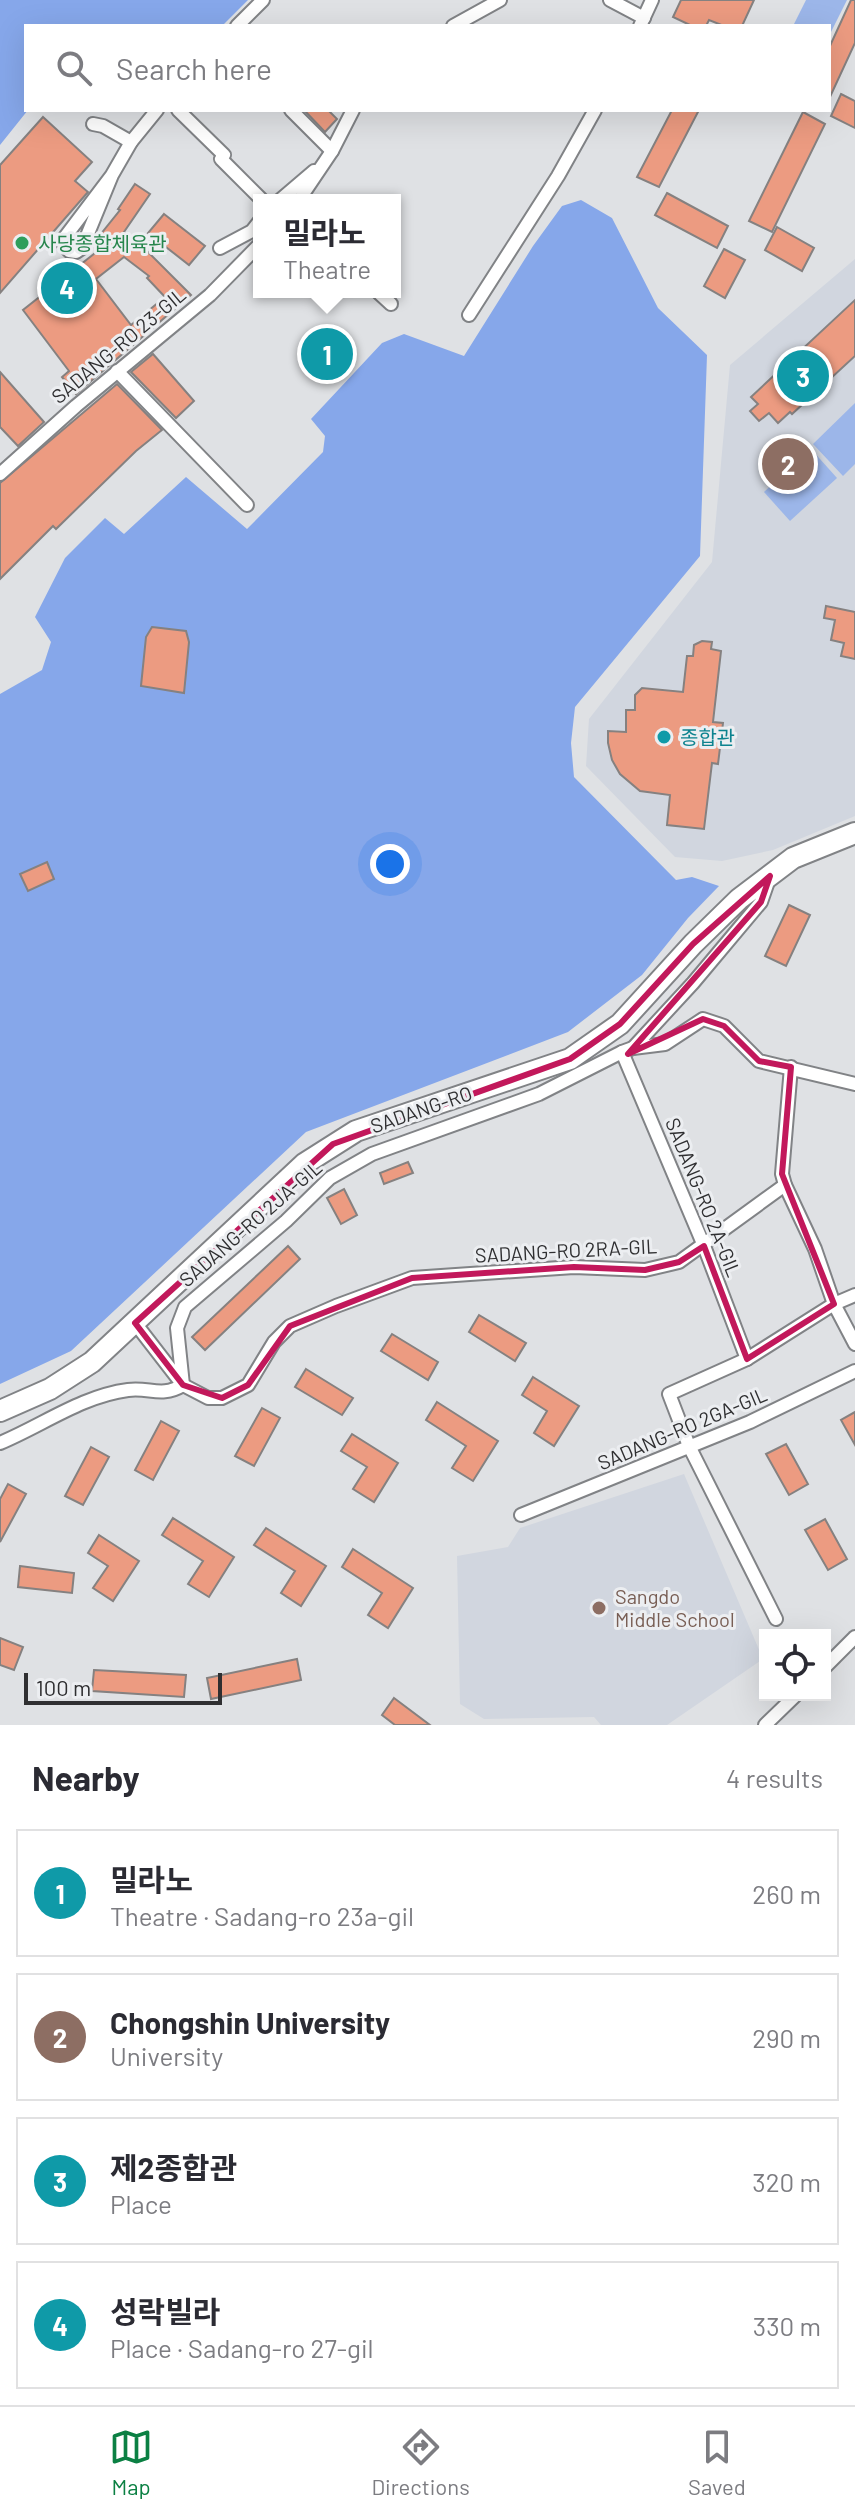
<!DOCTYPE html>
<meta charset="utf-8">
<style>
:root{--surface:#fff;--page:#f2f2f3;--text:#2b2b33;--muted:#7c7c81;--line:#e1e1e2;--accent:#0b8043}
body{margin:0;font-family:Barlow,"Noto Sans KR",sans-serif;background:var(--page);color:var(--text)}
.controls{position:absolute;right:24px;bottom:24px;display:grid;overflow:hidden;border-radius:0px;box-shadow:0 8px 32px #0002}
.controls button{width:72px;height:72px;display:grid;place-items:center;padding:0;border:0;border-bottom:2px solid var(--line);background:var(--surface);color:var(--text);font:40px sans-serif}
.scale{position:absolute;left:24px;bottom:20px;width:198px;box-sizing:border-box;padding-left:8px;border:4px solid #2f2f31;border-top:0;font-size:22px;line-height:28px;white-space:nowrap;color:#2f2f31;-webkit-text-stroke:6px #eceef1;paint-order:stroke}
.you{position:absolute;left:390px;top:864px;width:28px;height:28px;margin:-20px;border:6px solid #fff;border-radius:50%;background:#1a73e8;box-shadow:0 0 0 12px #1a73e833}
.badge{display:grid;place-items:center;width:52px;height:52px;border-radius:50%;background:var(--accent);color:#fff;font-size:26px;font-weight:700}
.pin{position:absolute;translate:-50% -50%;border:4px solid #fff;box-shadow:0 2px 8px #0006}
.popup{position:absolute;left:253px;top:194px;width:148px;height:104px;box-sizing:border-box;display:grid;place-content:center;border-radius:0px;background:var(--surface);filter:drop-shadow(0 2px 6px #0005);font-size:26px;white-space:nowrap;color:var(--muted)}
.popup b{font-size:30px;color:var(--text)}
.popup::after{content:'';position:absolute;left:50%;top:100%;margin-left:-16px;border:16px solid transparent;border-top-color:var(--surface)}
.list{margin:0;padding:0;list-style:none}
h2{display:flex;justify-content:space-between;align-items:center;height:104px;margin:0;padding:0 32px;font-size:34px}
h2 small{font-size:26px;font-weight:400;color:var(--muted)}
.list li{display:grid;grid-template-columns:52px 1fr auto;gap:24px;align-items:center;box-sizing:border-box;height:128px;margin:0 16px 16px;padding:0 16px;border:2px solid var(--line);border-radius:0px}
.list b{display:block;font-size:30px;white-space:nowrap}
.list p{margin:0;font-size:26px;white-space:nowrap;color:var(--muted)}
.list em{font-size:26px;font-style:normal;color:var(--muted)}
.icon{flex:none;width:44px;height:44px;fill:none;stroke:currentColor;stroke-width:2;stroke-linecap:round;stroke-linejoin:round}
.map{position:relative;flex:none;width:855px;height:1725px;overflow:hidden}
.search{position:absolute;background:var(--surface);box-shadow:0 8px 32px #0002;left:24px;right:24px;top:24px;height:88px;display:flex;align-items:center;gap:20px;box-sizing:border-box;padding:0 28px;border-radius:0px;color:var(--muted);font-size:30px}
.sheet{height:680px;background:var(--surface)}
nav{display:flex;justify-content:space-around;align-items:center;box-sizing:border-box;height:112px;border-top:2px solid var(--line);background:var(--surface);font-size:22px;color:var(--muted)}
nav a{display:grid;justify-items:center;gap:4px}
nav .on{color:var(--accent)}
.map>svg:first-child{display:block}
</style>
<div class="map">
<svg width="855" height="1725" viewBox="0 0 855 1725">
<rect width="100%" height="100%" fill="#dfe1e4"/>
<g fill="#d1d6df">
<polygon points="855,259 855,816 773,850 722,861 675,857 586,766 589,719 712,562 730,365"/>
<polygon points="684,1474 763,1659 667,1725 601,1725 594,1717 484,1719 460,1704 457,1556 508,1547 520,1528"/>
</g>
<g fill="#9cb6e9">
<polygon points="806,0 847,0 829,36 829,26 793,26"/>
<polygon points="855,403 855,464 843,476 813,444"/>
<polygon points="811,449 837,478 790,521 764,492"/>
</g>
<g fill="#86a7ea">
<polygon points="0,0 248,0 222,26 26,26 28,110 0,145"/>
<polygon points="581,200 612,218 658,308 707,355 700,556 575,707 571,743 574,777 676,880 692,877 719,886 688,918 642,975 568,1032 306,1132 71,1351 0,1384 0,694 42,670 51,642 35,617 65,558 105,518 124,534 186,477 247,529 323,452 325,436 311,419 382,343 404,334 464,356 533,246 562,206"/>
</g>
<g fill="#ec9b81" stroke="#858180" stroke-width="2" fill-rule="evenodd">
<polygon points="681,0 754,0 742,26 724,26 709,20 706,26 692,26 673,17"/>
<polygon points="851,0 855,0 855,43 829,99 829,48"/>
<polygon points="841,94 855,101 855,128 831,116"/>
<polygon points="304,110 328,110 337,119 325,132"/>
<polygon points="672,110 699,110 659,187 637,177"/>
<polygon points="803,112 825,124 772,232 749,221"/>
<polygon points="43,117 92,162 75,181 88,192 0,293 0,165"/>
<path d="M135,184l15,10 -26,38 16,12 51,51 -115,99 -14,-17 7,-6 -46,-61 86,-68 -9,-7 20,-25 -2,-1zM124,257l25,19 -2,2 18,19 -34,28 -35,-46z"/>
<polygon points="667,193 728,226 717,248 655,215"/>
<polygon points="164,214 205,246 189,265 148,233"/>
<polygon points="777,227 814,248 802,271 765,250"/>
<polygon points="724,249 745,260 725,298 704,286"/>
<polygon points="855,300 855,356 792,414 790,412 778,423 769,413 759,421 750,411 758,404 751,397"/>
<polygon points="153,354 194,401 176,418 131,372"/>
<polygon points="0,372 44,422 18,446 0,427"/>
<polygon points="117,384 162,430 136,451 56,529 53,526 0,579 0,483"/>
<polygon points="826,606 855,612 855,659 841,656 844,643 831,640 835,620 824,618"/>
<polygon points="152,627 186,631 189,642 184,693 141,686 146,637"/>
<polygon points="702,641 712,642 711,649 721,651 713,722 723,723 718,764 712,763 704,829 667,825 670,795 640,791 620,774 612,760 608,743 608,731 626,732 626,710 635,710 635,695 642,688 683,692 687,656 693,656 694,645"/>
<polygon points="47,862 54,879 28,891 20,874"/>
<polygon points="789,905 810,915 786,966 765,956"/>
<polygon points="408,1162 413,1173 384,1184 380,1173"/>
<polygon points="344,1189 357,1215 341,1224 327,1198"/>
<polygon points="288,1246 300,1259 205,1350 192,1337"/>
<polygon points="479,1315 526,1343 515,1361 469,1332"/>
<polygon points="392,1334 438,1362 428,1380 381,1351"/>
<polygon points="306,1369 353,1398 342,1415 295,1387"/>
<polygon points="533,1377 579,1406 554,1446 534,1433 547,1411 522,1395"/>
<polygon points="437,1402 498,1441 473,1481 452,1468 466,1446 426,1420"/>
<polygon points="262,1408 280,1418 254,1466 235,1456"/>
<polygon points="855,1412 855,1445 841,1420"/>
<polygon points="161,1421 179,1431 153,1480 135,1470"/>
<polygon points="352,1434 398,1463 374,1502 353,1489 367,1467 341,1451"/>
<polygon points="786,1444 808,1484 789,1495 766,1454"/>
<polygon points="91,1447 109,1457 83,1505 65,1496"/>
<polygon points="8,1484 26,1494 0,1542 0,1499"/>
<polygon points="173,1518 234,1557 209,1597 188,1584 203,1561 162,1535"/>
<polygon points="825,1519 847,1559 828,1570 805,1530"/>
<polygon points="266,1528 326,1566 301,1606 281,1593 295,1571 254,1545"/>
<polygon points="99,1535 139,1561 113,1601 93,1588 108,1566 88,1553"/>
<polygon points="353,1549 413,1588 388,1628 368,1615 382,1593 342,1567"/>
<polygon points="20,1566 74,1573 72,1593 18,1587"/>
<polygon points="0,1638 23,1647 14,1670 0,1665"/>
<polygon points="297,1659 301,1680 211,1699 207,1678"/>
<polygon points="94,1670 186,1675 184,1697 92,1691"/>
<polygon points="394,1698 430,1725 395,1725 382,1715"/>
</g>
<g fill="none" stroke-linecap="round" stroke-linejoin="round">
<defs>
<g id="minor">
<polyline points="610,0 644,18"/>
<polyline points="237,26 263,0"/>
<polyline points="453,26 500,0"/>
<polyline points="640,26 652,0"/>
<polyline points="178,110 224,155 221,159 262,200"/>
<polyline points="291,110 332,151"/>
<polyline points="93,124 103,126 131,142"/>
<polyline points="112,175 65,237 64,245 69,251 76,252 82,248 112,175 131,142 157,110"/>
<polyline points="280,200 314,171"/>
<polyline points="299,200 332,151 353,110"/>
<polyline points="220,248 252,231 259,222"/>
<polyline points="378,292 391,304"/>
<polyline points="469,315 558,176 595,110"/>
<polyline points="117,371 247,505"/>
<polyline points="0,474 76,406 210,295 259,245"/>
<polyline points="633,1048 693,983 761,902 770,876"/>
<polyline points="622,1052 704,1246 747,1359"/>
<polyline points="791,1067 782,1174 785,1185 815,1249 834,1304 855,1344"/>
<polyline points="135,1323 183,1385 208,1398 222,1398 248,1385 274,1342 290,1326 336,1306 412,1278 574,1267 645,1270 679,1262 785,1185"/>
<path d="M0,1443c43,-18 82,-47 128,-53 22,-3 33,8 55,-5l-6,-57 8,-21 101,-86 44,-43 42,-24 167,-60 83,-42 11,-4 32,-4 38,-25 21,7 35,35 96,23"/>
<polyline points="521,1515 750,1422 855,1371"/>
<polyline points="776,1619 689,1446 669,1394 747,1359 834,1304 855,1295"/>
<polyline points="825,1667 855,1637"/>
<polyline points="765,1725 796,1695"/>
</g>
<polyline id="primary" points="0,1411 50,1389 92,1362 304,1164 356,1131 570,1059 620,1024 693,944 739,899 793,858 855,833"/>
</defs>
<use href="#minor" stroke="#818386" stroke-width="16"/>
<use href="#primary" stroke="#818386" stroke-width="24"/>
<use href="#minor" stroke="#fff" stroke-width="12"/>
<use href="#primary" stroke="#fff" stroke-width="20"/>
</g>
<path fill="none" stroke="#c2185b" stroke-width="6" stroke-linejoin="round" d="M770,876l-9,26 -133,152 75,-35 21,7 35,35 32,6 -9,107 52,130 -87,55 -43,-113 -25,16 -34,8 -71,-3 -162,11 -122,48 -42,59 -26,13 -39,-13 -48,-62 198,-179 237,-85 50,-35 73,-80z"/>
<circle fill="#2e9e5b" stroke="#eceef1" stroke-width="3" cx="22" cy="243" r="8"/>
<circle fill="#0f9aa8" stroke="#eceef1" stroke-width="3" cx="664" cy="737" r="8"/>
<circle fill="#8d6e63" stroke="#eceef1" stroke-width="3" cx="599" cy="1608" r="8"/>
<g text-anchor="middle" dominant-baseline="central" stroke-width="6" stroke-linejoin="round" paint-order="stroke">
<g font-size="20" fill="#27864d" stroke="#eceef1" text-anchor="start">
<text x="38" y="243">사당종합체육관</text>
</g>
<g font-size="20" fill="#2f2f31" stroke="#eceef1">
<text transform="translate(118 345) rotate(-40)">SADANG-RO 23-GIL</text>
<text transform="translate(421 1109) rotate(-19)">SADANG-RO</text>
<text transform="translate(704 1197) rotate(68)">SADANG-RO 2A-GIL</text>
<text transform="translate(250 1223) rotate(-41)">SADANG-RO 2JA-GIL</text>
<text transform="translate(566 1250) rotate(-3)">SADANG-RO 2RA-GIL</text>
<text transform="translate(682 1428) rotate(-23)">SADANG-RO 2GA-GIL</text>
</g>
<g font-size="20" fill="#0d838f" stroke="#eceef1" text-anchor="start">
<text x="680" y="737">종합관</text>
</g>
<g font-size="20" fill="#785e54" stroke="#eceef1" text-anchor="start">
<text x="615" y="1596">Sangdo<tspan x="615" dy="23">Middle School</tspan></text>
</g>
</g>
</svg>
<div class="controls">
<button><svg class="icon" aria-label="locate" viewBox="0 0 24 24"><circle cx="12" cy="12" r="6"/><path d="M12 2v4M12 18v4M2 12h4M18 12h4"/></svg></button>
</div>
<div class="scale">100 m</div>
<div class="you"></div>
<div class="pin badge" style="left:327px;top:354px;background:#0f9aa8">1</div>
<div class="popup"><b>밀라노</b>Theatre</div>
<div class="pin badge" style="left:788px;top:464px;background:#8d6e63">2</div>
<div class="pin badge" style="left:803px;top:376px;background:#0f9aa8">3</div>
<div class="pin badge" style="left:67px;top:288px;background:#0f9aa8">4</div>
<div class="search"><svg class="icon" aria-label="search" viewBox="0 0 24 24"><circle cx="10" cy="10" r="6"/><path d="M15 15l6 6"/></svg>Search here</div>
</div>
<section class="sheet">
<h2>Nearby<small>4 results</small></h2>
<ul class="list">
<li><span class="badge" style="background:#0f9aa8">1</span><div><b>밀라노</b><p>Theatre · Sadang-ro 23a-gil</p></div><em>260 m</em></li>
<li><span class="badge" style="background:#8d6e63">2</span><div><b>Chongshin University</b><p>University</p></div><em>290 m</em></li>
<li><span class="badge" style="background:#0f9aa8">3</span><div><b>제2종합관</b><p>Place</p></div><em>320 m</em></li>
<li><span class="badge" style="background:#0f9aa8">4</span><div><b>성락빌라</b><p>Place · Sadang-ro 27-gil</p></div><em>330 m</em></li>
</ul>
</section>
<nav>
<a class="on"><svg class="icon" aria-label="map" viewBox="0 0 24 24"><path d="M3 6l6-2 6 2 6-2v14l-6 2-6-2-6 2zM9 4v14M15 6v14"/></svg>Map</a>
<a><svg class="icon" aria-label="directions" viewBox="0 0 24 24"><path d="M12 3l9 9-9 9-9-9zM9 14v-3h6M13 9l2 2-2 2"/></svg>Directions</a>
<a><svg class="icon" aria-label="saved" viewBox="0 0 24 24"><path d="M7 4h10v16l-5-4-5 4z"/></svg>Saved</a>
</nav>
